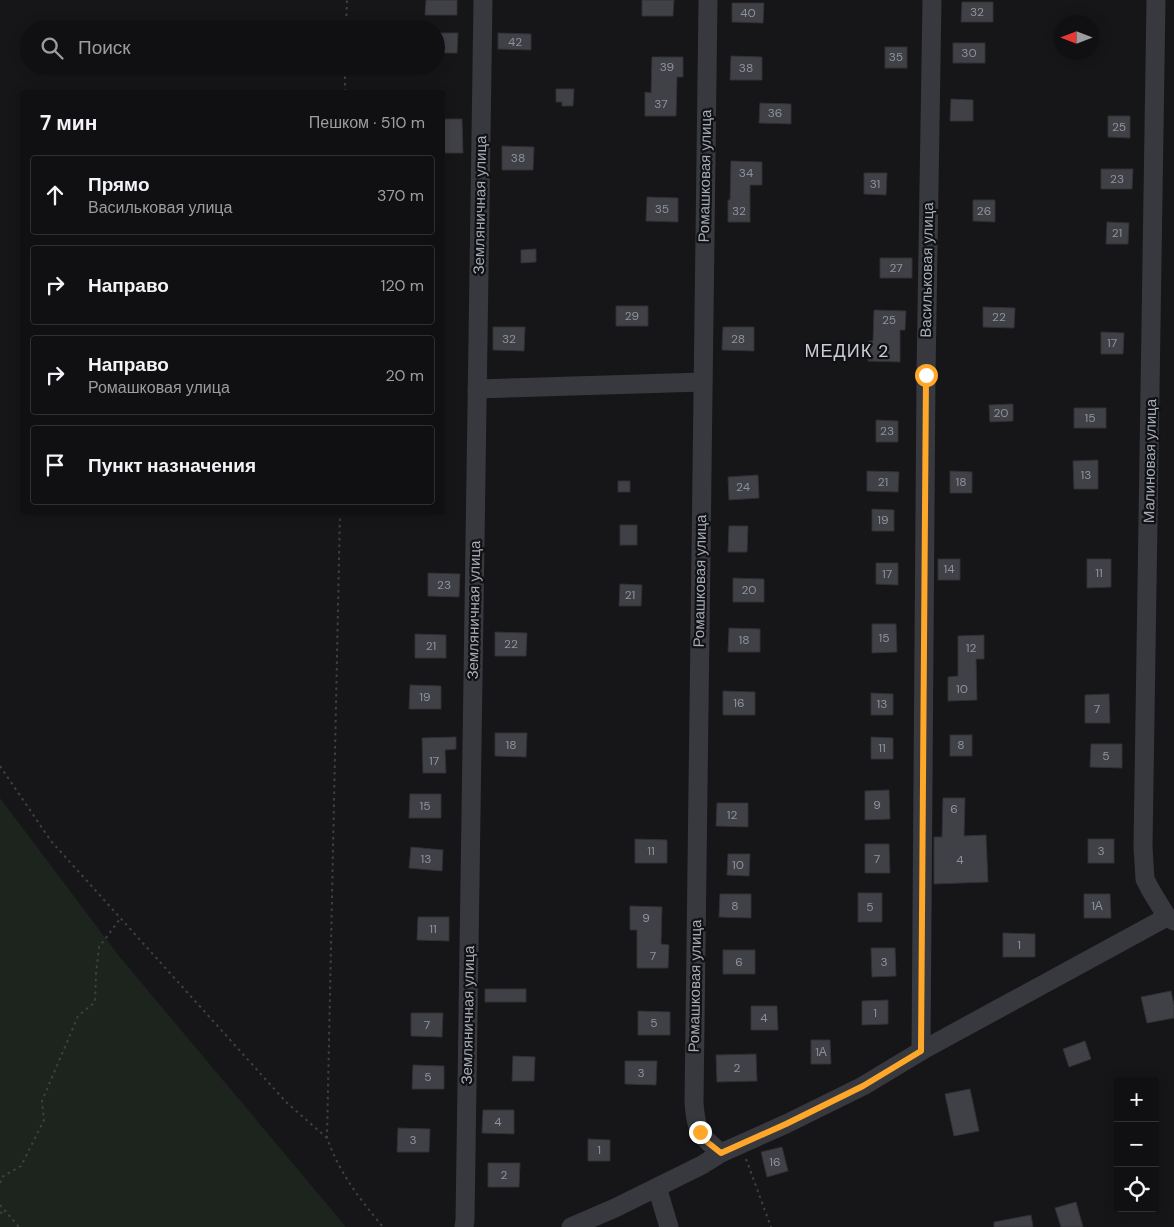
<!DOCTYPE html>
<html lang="ru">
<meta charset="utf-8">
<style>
:root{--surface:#101013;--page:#19191c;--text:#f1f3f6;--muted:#9c9da0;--line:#303033}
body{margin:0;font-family:"DM Sans",sans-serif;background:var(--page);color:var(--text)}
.controls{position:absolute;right:15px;bottom:15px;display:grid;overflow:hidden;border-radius:5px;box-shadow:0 2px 12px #0003}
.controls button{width:45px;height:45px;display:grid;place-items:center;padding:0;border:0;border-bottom:1px solid var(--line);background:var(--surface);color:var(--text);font:25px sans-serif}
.compass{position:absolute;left:1054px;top:15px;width:45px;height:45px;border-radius:50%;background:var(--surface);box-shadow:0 2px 12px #0003;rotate:270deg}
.stop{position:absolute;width:15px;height:15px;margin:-11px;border:4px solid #fea729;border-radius:50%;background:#fff}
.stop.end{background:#fea729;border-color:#fff;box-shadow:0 1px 5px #0008}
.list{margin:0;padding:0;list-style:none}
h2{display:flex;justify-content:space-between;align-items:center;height:65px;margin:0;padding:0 20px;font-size:21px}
h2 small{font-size:16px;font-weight:400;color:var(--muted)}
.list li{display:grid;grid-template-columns:32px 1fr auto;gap:15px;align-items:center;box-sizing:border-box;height:80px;margin:0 10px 10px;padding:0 10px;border:1px solid var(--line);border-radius:5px}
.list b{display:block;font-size:19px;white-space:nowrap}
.list p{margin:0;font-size:16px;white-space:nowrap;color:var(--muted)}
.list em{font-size:16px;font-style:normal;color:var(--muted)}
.icon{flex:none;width:28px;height:28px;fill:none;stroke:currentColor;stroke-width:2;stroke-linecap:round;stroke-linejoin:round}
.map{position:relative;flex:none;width:1174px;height:1227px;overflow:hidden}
.search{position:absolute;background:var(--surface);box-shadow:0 2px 12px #0003;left:20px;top:20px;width:425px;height:55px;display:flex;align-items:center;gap:12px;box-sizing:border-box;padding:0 18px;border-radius:28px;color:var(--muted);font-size:19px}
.panel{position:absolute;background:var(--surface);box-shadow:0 2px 12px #0003;left:20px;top:90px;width:425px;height:425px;border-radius:5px}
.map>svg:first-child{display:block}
</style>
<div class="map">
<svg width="1174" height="1227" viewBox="0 0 1174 1227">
<rect width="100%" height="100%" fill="#161619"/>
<polygon fill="#1c241d" points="0,798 119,956 346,1227 0,1227"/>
<g fill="#404146" stroke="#303035">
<polygon points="426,0 457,0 457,15 425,15"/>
<polygon points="642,0 674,0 673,16 642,16"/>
<polygon points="962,2 993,2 993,22 961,22"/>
<polygon points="732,3 764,3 763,23 732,22"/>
<polygon points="436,33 458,33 457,53 436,53"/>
<polygon points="498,33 531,34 531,50 498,49"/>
<rect x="953" y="43" width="32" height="20"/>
<rect x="885" y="47" width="22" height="21"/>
<polygon points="731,56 762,57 762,80 730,80"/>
<polygon points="652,57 683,57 683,77 677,77 676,116 645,116 645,92 651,93"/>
<polygon points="556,89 574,89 573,106 562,106 562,102 556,102"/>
<polygon points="951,99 973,100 973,121 950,121"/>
<polygon points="760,103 791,104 791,124 759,123"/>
<polygon points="1108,116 1130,116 1130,138 1108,137"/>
<polygon points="442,119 462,119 463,153 442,153"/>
<polygon points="502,146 534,147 533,170 502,170"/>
<polygon points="731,161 762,162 762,185 750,185 750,222 728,222 728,200 730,200"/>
<polygon points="1101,169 1133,169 1132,189 1101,189"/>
<polygon points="864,173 887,173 886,195 864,194"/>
<polygon points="647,197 678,198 678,222 646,221"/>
<polygon points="973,200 995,200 995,222 973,221"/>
<polygon points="1107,222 1129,223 1128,244 1106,244"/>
<polygon points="536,249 536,262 521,263 521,250"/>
<rect x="880" y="258" width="32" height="20"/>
<rect x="616" y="306" width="32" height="20"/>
<polygon points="983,307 1015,308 1014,328 983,327"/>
<polygon points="874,310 906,311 905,330 900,330 900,362 868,361 869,341 873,341"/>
<polygon points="493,327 525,327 524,351 493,350"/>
<polygon points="723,327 754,327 754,351 722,350"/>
<polygon points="1101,332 1124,333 1123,354 1101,354"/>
<polygon points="1013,404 1013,421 990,422 989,405"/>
<rect x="1074" y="408" width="32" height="20"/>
<polygon points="876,420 898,421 898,442 876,442"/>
<polygon points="1098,460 1098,489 1074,489 1073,461"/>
<polygon points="867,471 899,472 898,492 867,491"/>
<polygon points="950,471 972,472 972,493 950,493"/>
<polygon points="758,475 759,498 729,500 728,477"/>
<rect x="618" y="481" width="12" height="11"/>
<polygon points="872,509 894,510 894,531 872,531"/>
<rect x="620" y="525" width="17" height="20"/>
<polygon points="729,526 748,526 747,552 728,552"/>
<rect x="938" y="559" width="22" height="21"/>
<polygon points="1087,559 1111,559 1111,587 1087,588"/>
<polygon points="876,563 898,563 898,585 876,584"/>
<polygon points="428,573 460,574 459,597 428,596"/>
<polygon points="733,578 764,579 764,602 733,602"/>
<polygon points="620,584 642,585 641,606 619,606"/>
<polygon points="872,624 896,624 897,652 872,653"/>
<polygon points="729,628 760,629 760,652 728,652"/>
<polygon points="495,632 527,633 526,656 495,656"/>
<polygon points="415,634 446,635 446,658 415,658"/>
<polygon points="984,635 984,659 976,659 977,700 948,701 948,677 958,676 958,636"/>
<polygon points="410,685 441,686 441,709 409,709"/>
<polygon points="723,691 755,692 755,715 723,715"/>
<polygon points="871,693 893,694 893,715 871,715"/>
<polygon points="1109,694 1110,723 1085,723 1085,695"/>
<polygon points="495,733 527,733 526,757 495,756"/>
<rect x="950" y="735" width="22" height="21"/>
<polygon points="456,737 456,749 445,750 446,773 423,773 422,738"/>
<polygon points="871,737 893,738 893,759 871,759"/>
<polygon points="1091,744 1122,744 1122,768 1090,767"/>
<polygon points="889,790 890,819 865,820 865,791"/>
<polygon points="410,794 441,794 441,818 409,818"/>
<polygon points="943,798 965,798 964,836 986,835 988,882 934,884 934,837 942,837"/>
<polygon points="717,803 748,803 748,827 716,826"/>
<polygon points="635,839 667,840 667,863 635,863"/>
<rect x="1088" y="839" width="26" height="24"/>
<polygon points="865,844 889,844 890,873 865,873"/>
<polygon points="411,847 443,850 442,871 409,868"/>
<polygon points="728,854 750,854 749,876 727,875"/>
<rect x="858" y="893" width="24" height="29"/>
<polygon points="720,894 751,894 751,918 719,917"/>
<polygon points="1084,894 1110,894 1111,918 1084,918"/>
<polygon points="630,906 662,907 661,944 669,945 668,968 637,968 637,930 630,930"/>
<polygon points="418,917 449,917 449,941 417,940"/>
<polygon points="1003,933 1035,934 1035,957 1003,957"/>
<polygon points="871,948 895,948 896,976 872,977"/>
<rect x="723" y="950" width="32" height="24"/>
<rect x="485" y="989" width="41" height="13"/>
<polygon points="1171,991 1174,1005 1174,1018 1147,1023 1141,997"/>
<polygon points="888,1000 888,1024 862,1025 862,1001"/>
<polygon points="751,1006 777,1006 778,1030 751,1030"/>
<polygon points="638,1011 670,1012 670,1035 638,1035"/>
<polygon points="411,1013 443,1013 442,1037 411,1036"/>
<polygon points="811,1040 830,1040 831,1064 811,1064"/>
<polygon points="1085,1041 1091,1059 1069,1067 1063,1049"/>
<polygon points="756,1054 757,1081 717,1082 716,1055"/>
<polygon points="513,1056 535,1057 534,1081 512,1081"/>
<polygon points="625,1061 657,1061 656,1085 625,1084"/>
<polygon points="413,1065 444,1066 444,1089 412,1089"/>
<polygon points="970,1089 979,1131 954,1136 945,1094"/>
<polygon points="483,1110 514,1110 514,1134 482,1133"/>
<polygon points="398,1128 430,1129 429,1152 397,1152"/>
<polygon points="588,1139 610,1140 610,1161 588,1161"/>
<polygon points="782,1147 788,1171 767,1177 761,1152"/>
<polygon points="488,1163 520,1163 519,1187 488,1187"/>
<polygon points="1076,1202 1083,1227 1061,1227 1055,1208"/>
<polygon points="1031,1215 1033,1227 994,1227 994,1222"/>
</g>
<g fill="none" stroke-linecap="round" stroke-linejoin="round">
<g stroke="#3d4045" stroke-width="2" stroke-dasharray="2.5 4" stroke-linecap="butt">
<polyline points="346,29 347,0"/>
<polyline points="345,92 345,66"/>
<path d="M340,512l-13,626c13,36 32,60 56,89"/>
<polyline points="0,766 51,841 286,1102 327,1138"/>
<polyline points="746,1159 771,1227"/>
<polyline points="0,1183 2,1177 21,1166 44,1120 42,1101 78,1016 95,1002 96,974 99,947 120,919"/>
<polyline points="0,1205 19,1227"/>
<polyline points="0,1213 6,1211"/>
</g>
<g stroke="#37393e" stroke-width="19">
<path d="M708,0l-14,1103c2,28 5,32 27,50"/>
<polyline points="1156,0 1143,847 1145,879 1150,889 1167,917"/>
<polyline points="477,389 703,382"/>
<polyline points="921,1051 926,375 932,0"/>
<polyline points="657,1187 669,1227"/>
<polyline points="464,1227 465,1220 483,0"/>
<polyline points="571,1227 615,1208 702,1165 721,1153 786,1124 863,1086 921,1051 1167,917 1174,921"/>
</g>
</g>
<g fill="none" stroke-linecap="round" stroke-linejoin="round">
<polyline stroke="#fea729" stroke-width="6" points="700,1132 706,1141 721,1153 786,1124 863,1086 921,1051 926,375"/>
</g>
<g text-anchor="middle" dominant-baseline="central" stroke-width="4.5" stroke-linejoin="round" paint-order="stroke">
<g font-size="12" fill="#8d939c">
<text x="977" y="12">32</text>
<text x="748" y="13">40</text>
<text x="515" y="42">42</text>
<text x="969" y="53">30</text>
<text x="896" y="57">35</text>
<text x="667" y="67">39</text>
<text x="746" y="68">38</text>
<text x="661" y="104">37</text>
<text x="775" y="113">36</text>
<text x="1119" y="127">25</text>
<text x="518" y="158">38</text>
<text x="746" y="173">34</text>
<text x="1117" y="179">23</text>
<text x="875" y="184">31</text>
<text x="662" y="209">35</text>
<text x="739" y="211">32</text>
<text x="984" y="211">26</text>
<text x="1117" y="233">21</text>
<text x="896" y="268">27</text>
<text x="632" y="316">29</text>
<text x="999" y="317">22</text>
<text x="889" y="320">25</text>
<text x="509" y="339">32</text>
<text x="738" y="339">28</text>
<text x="1112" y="343">17</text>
<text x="1001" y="413">20</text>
<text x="1090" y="418">15</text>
<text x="887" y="431">23</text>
<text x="1086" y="475">13</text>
<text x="883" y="482">21</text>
<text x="961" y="482">18</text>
<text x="743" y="487">24</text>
<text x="883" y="520">19</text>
<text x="949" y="569">14</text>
<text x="1099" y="573">11</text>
<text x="887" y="574">17</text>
<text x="444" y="585">23</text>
<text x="749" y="590">20</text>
<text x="630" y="595">21</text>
<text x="884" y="638">15</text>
<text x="744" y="640">18</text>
<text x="511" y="644">22</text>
<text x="431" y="646">21</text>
<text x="971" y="648">12</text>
<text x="962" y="689">10</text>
<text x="425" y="697">19</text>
<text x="739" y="703">16</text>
<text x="882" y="704">13</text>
<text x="1097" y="709">7</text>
<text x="511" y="745">18</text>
<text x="961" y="745">8</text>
<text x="882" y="748">11</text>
<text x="1106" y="756">5</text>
<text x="434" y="761">17</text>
<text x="877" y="805">9</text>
<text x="425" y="806">15</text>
<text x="954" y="809">6</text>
<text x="732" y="815">12</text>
<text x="651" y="851">11</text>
<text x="1101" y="851">3</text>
<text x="426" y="859">13</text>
<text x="877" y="859">7</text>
<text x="960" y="860">4</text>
<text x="738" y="865">10</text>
<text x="735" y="906">8</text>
<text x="1097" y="906">1А</text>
<text x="870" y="907">5</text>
<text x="646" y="918">9</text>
<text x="433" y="929">11</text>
<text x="1019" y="945">1</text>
<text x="653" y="956">7</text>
<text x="739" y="962">6</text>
<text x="884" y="962">3</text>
<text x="875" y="1013">1</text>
<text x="764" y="1018">4</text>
<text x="654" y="1023">5</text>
<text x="427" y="1025">7</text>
<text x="821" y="1052">1А</text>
<text x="737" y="1068">2</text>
<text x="641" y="1073">3</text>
<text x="428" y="1077">5</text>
<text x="498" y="1122">4</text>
<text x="413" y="1140">3</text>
<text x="599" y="1150">1</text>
<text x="775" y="1162">16</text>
<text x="504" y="1175">2</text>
</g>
<g font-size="15" fill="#a7aeb9" stroke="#111114">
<text transform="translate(705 176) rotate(-89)">Ромашковая улица</text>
<text transform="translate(480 205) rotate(-89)">Земляничная улица</text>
<text transform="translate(927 270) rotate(-89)">Васильковая улица</text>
<text transform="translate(1150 461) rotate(-89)">Малиновая улица</text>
<text transform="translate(700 581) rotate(-89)">Ромашковая улица</text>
<text transform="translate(474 610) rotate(-89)">Земляничная улица</text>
<text transform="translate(695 986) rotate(-89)">Ромашковая улица</text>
<text transform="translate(468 1015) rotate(-89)">Земляничная улица</text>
</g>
<g font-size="18" letter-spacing="1" fill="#c9cdd5" stroke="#111114">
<text x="847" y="351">МЕДИК 2</text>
</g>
</g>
</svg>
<div class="controls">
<button>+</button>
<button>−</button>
<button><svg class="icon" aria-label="locate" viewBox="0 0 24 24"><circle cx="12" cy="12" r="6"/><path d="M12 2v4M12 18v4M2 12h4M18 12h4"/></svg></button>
</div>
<svg class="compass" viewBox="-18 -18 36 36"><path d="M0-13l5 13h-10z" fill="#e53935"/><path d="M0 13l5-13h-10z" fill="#9c9da0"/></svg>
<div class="stop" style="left:926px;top:375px"></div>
<div class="stop end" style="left:700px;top:1132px"></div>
<div class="search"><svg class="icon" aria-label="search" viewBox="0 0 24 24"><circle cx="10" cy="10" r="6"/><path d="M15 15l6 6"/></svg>Поиск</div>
<section class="panel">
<h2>7 мин<small>Пешком · 510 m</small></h2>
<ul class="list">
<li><svg class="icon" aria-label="ahead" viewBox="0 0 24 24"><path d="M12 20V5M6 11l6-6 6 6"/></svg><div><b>Прямо</b><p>Васильковая улица</p></div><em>370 m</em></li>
<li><svg class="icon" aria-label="right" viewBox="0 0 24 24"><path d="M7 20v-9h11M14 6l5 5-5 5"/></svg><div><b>Направо</b></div><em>120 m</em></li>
<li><svg class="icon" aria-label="right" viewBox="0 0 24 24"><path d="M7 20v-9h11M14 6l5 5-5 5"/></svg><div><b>Направо</b><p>Ромашковая улица</p></div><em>20 m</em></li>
<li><svg class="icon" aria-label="arrive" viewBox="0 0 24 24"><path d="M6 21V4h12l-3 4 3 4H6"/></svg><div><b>Пункт назначения</b></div></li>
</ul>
</section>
</div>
